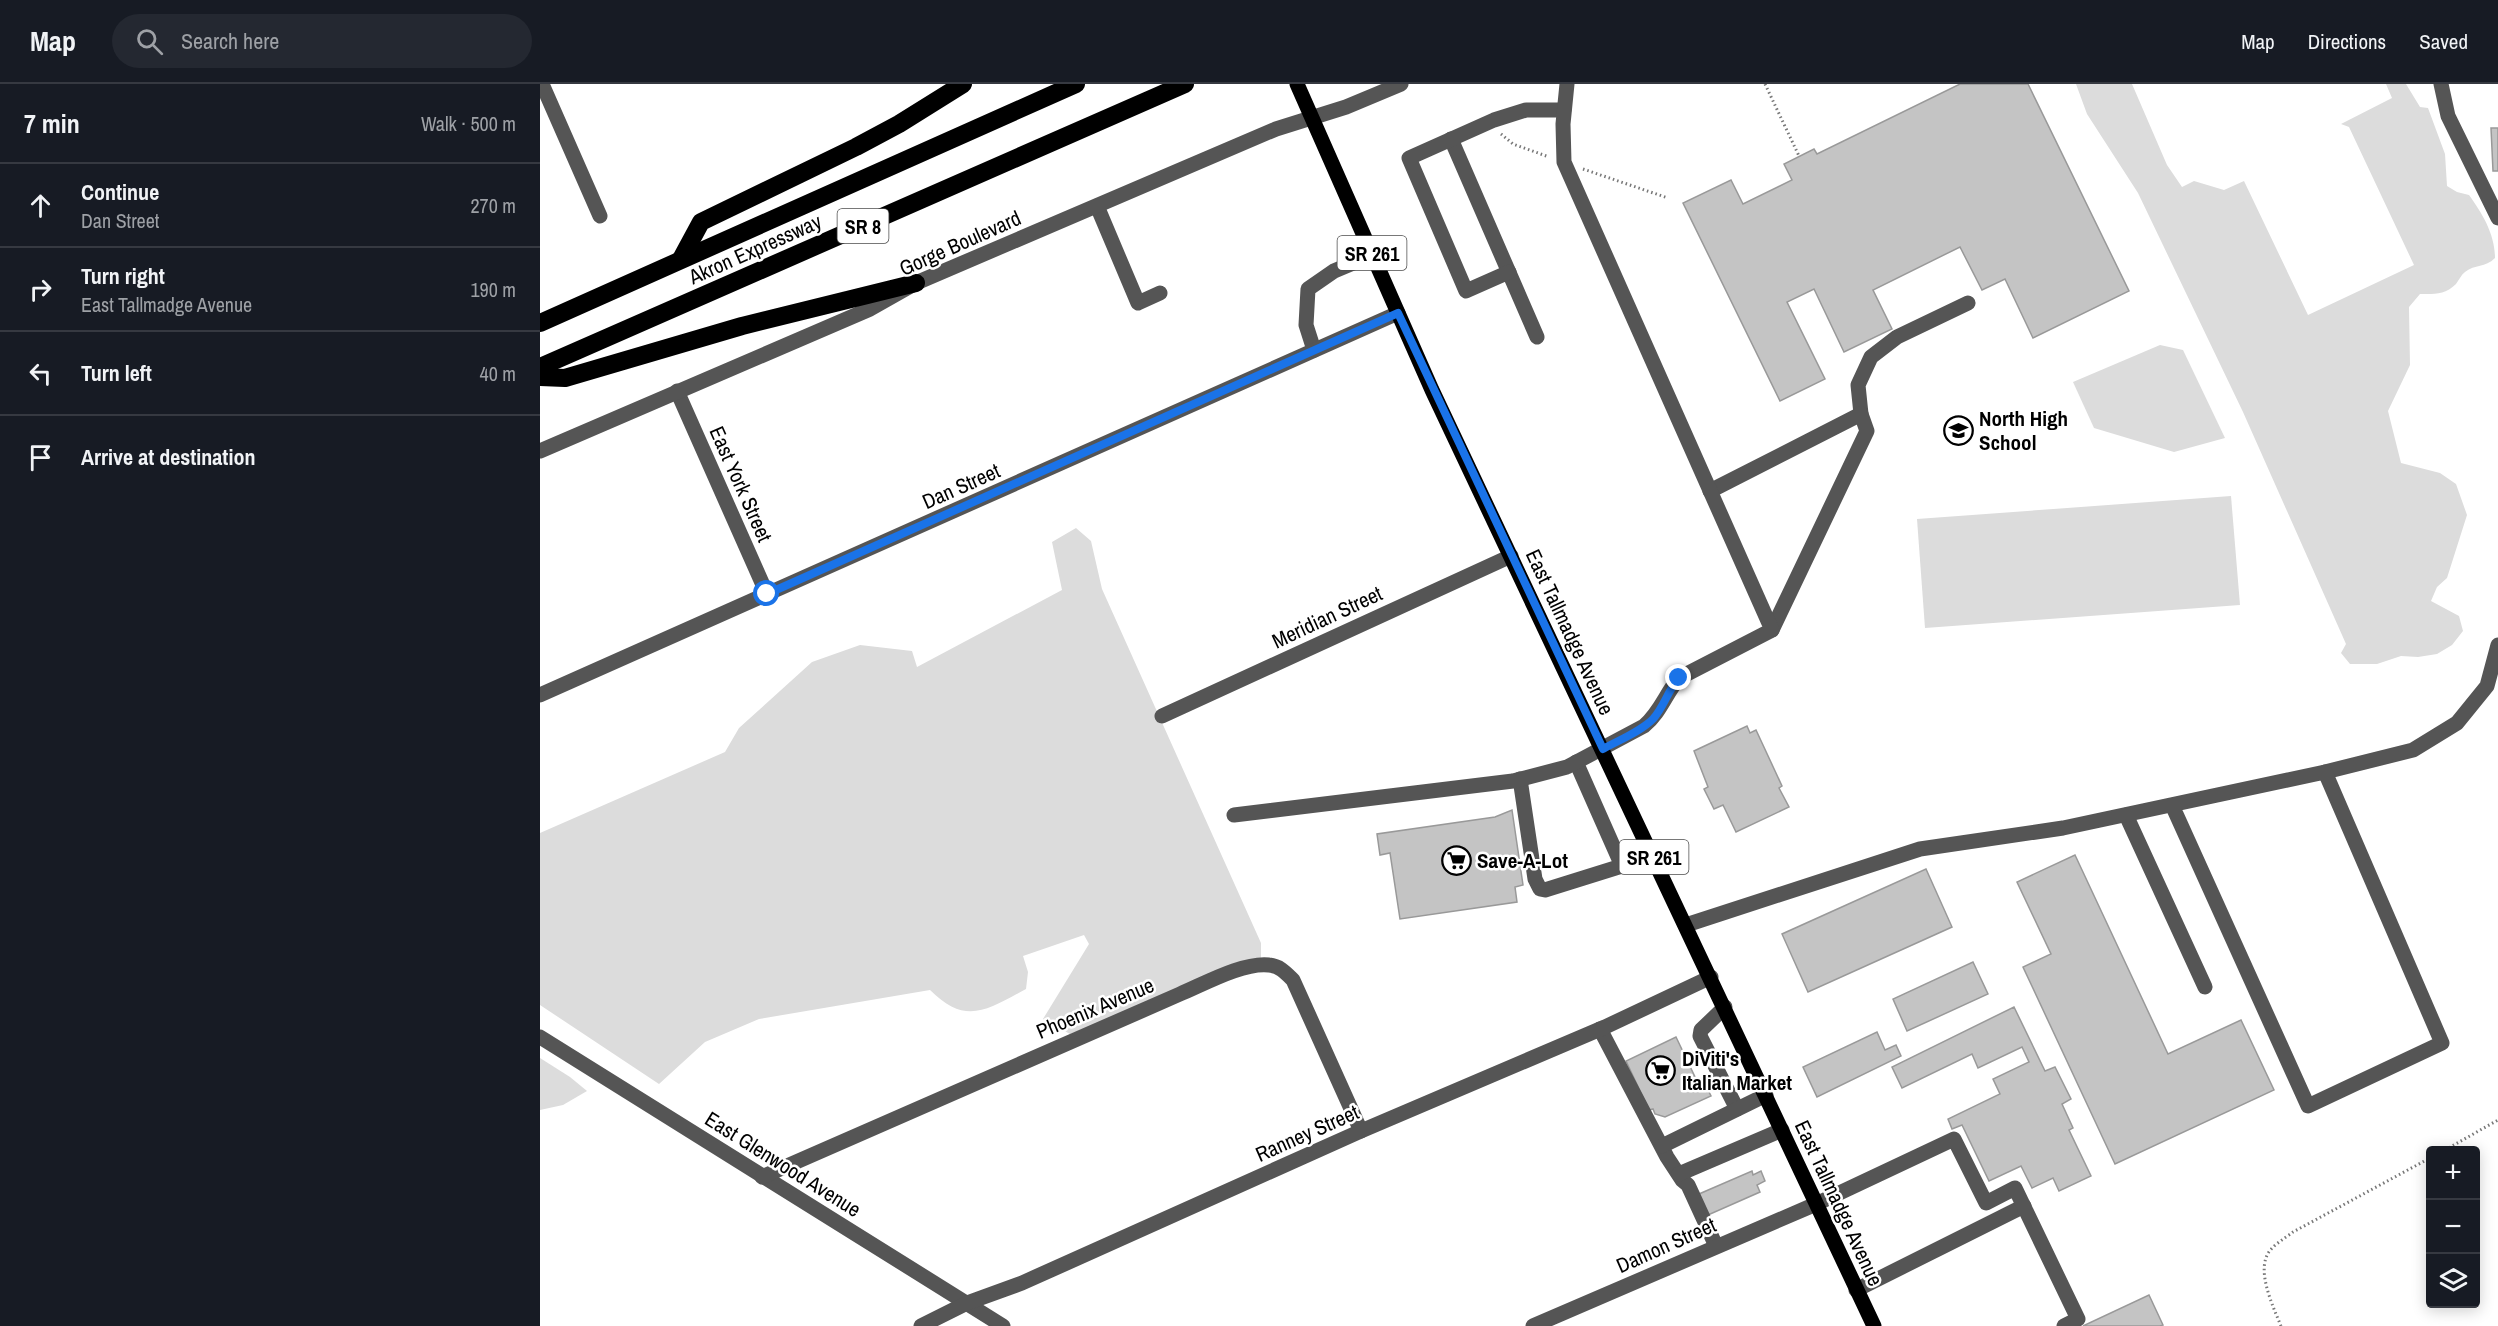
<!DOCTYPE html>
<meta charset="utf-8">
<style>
:root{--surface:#171b24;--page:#242831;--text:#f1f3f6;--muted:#9ea1a6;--line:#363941}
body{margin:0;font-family:"Archivo Narrow",sans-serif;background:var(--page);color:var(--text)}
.controls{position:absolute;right:18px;bottom:18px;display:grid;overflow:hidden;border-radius:6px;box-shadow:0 3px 15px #0003}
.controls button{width:54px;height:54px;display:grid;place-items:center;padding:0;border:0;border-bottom:2px solid var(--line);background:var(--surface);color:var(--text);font:30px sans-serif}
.stop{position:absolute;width:18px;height:18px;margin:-14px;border:4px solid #1a73e8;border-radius:50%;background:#fff}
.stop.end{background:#1a73e8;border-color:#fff;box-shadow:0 2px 6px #0008}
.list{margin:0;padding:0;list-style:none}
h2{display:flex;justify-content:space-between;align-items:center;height:78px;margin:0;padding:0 24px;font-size:26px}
h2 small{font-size:20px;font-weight:400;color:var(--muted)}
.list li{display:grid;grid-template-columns:39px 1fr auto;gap:18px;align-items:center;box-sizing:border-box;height:84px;padding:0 24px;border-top:2px solid var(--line)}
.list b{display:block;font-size:22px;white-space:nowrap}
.list p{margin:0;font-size:20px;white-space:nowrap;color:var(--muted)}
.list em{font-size:20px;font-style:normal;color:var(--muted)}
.icon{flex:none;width:33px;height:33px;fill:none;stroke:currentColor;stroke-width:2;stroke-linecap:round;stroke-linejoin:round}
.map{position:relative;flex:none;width:1958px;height:1242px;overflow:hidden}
header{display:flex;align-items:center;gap:36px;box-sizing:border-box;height:84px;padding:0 30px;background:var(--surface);border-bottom:2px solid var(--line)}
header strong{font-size:28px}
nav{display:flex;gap:33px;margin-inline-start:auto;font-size:21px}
.search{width:420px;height:54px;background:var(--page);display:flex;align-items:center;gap:15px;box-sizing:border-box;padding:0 21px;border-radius:33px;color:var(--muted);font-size:22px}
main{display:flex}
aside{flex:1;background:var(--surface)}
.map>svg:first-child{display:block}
</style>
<header>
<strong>Map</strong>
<div class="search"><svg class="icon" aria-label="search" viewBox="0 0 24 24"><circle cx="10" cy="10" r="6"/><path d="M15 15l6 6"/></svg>Search here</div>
<nav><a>Map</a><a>Directions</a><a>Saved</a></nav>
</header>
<main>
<aside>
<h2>7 min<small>Walk · 500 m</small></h2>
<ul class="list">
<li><svg class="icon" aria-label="ahead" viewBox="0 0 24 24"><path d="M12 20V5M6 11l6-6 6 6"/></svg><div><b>Continue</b><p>Dan Street</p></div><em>270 m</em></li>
<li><svg class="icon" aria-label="right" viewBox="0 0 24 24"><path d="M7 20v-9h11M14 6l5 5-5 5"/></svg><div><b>Turn right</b><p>East Tallmadge Avenue</p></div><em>190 m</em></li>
<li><svg class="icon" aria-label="left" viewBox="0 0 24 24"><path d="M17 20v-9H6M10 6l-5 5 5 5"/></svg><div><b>Turn left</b></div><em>40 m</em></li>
<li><svg class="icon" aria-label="arrive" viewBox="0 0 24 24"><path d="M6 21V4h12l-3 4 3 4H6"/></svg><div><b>Arrive at destination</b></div></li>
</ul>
</aside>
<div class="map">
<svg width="1958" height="1242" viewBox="0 0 1958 1242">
<rect width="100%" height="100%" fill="#fff"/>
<g fill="#dcdcdc">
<path d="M1536,0h56l35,81 15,22 12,-6 30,9 20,-9 64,134 106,-50 -65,-138 -8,-3 51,-26 -6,-14h20l14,23 8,1 17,46 2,32 10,6 12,3c13,18 26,39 26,63 -10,10 -20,6 -30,14 -4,3 -6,8 -9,12 -11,11 -21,10 -36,10l-11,13 1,58 -22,46 13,52 39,10 16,11 11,31 -20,63 -10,9 -6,14 28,15 4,15 -11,14 -15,9 -19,3 -17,-1 -24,8h-27l-9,-11 5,-9 -103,-232 -105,-219 -51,-79z"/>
<polygon points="1620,261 1643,266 1685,354 1634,368 1554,344 1533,298"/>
<polygon points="1691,412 1700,521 1385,544 1377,435"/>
<path d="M536,444l15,13 11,48 159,354v18l-191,73 -27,-15 46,-75 -5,-9 -61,21 5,16 -2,17c-39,21 -60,37 -96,1l-171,29 -54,23 -46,42 -119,-79v-172l185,-81 14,-24 73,-66 48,-17 52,6 5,16 145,-77 -10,-48z"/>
<polygon points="0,974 30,993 47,1007 23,1021 0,1026"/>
</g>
<g fill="#c4c4c4" stroke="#999" stroke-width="1.5">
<polygon points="1420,0 1488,0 1589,207 1493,254 1465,195 1442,206 1420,163 1333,206 1352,245 1304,268 1274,205 1247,218 1285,295 1240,317 1143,119 1191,96 1203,120 1252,96 1244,80 1274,65 1277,70"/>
<polygon points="1951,44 1958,44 1958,87 1953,87"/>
<polygon points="1207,642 1210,649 1216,646 1242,702 1239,704 1249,723 1196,748 1183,721 1174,725 1164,705 1168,703 1154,667"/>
<polygon points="972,726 983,801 975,803 977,818 860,835 850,769 840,771 837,750 955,733"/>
<polygon points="1535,771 1628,970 1701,936 1734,1006 1575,1080 1483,883 1511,870 1477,798"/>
<polygon points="1386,785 1412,843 1268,908 1242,850"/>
<polygon points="1433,878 1448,910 1367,947 1353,915"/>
<polygon points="1474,923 1505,987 1515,983 1531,1015 1522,1020 1533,1044 1529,1046 1551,1092 1519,1107 1513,1094 1492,1104 1481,1082 1449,1097 1422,1041 1412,1045 1408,1035 1460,1010 1453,995 1489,978 1482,963 1438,984 1432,970 1362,1004 1352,983"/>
<polygon points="1337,948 1345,966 1356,961 1361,972 1277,1013 1263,983"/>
<polygon points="1136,953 1157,997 1162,994 1171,1012 1125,1033 1115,1030 1113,1025 1109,1026 1086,977"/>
<polygon points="1212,1087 1213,1091 1221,1087 1225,1097 1217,1101 1220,1108 1168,1131 1159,1110"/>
<polygon points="1609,1211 1623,1241 1620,1242 1543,1242"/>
</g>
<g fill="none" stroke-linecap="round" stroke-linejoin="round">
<g stroke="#777" stroke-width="3" stroke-dasharray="1.5 3" stroke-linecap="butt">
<polyline points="1225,0 1259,72"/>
<polyline points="961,50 973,60 1009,73"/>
<polyline points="1043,85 1128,114"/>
<polyline points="1905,1066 1958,1036"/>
<path d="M1741,1242c-7,-17 -22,-49 -15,-68 3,-11 18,-19 27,-26l137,-74"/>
</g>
<g stroke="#555" stroke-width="15">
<polyline points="2,0 60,132"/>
<polyline points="1901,0 1908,32 1958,134"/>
<polyline points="911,55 997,253"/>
<polyline points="557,122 598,219 620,209"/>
<polyline points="969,188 926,207 869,74 954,36 986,26 1024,26"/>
<polyline points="774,266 766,241 768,205 794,187 832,171"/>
<polyline points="137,307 227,510"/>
<polyline points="1321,330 1318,301 1331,273 1357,253 1428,219"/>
<polyline points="0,367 330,225 376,199 736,45 806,23 861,0"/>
<polyline points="1170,407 1321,330 1327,347 1232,546"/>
<polyline points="0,611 858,229"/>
<polyline points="622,632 971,472"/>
<polyline points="1036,678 1082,782"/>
<polyline points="1785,688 1873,666 1917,639 1947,602 1958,561"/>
<polyline points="980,695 995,795 1000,805 1005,806 1085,781 1112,769"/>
<path d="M694,731l279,-34 54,-14 77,-41c16,-13 22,-33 35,-48l93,-48 -208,-468 -1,-38 4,-40"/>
<polyline points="1586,731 1665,903"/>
<polyline points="1146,841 1380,765 1523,744 1785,688 1902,959 1768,1022 1632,721"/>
<polyline points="1185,923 1161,946 1160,952 1197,1025"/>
<polyline points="1060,945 1127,1073 1142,1096 1148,1101 1176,1162"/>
<polyline points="0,953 463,1242"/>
<polyline points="1122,1062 1226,1011"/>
<polyline points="1139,1090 1242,1046"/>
<path d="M222,1093l418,-183c24,-10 63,-32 89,-29 11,1 17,8 24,15l68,151"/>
<polyline points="1316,1206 1484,1122"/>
<polyline points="381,1242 427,1219 482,1199 821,1047 1065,943 1171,893"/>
<polyline points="993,1242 1276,1120 1414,1055 1446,1119 1475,1104 1538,1235 1524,1242"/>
</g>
<polyline stroke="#000" stroke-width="15" points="757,0 892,306 1334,1242"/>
<g stroke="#000" stroke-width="18">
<polyline points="141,175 161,138 316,63 359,40 423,0"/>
<polyline points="0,239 536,0"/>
<polyline points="0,283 645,0"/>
<polyline points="0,293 25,294 202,242 376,199"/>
</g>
</g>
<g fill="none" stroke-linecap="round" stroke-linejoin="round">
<path stroke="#1a73e8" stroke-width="8" d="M227,510l631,-281 205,436c16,-9 37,-17 50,-30 11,-12 15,-29 26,-41"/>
</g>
<defs>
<symbol id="school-ring" viewBox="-11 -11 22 22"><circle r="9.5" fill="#fff" stroke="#000" stroke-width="1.5"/><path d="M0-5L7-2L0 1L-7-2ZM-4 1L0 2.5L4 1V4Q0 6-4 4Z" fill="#000"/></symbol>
<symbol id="supermarket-ring" viewBox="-11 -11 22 22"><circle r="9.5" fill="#fff" stroke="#000" stroke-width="1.5"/><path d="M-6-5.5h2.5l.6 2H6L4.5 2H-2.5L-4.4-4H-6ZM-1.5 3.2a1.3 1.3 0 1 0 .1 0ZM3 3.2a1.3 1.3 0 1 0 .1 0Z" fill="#000"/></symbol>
</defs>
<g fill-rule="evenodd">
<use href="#school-ring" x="1402" y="330" width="33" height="33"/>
<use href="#supermarket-ring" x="900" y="760" width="33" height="33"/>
<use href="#supermarket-ring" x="1104" y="970" width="33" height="33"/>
</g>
<g text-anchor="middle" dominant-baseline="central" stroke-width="5" stroke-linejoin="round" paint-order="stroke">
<g fill="#fff" stroke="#4c4c4c" stroke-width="1.5">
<rect x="297.5" y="125" width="51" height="34" rx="4.5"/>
<rect x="797.5" y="152" width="69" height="34" rx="4.5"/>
<rect x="1079.5" y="756" width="69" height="34" rx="4.5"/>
</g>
<g font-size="20" font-weight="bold" fill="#000">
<text x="323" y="142">SR 8</text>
<text x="832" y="169">SR 261</text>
<text x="1114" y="773">SR 261</text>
</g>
<g font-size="21" fill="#000" stroke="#fff">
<text transform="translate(420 159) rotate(-24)">Gorge Boulevard</text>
<text transform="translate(215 165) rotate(-24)">Akron Expressway</text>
<text transform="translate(201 400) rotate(66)">East York Street</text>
<text transform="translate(421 402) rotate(-24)">Dan Street</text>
<text transform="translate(787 533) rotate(-25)">Meridian Street</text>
<text transform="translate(1030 548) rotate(65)">East Tallmadge Avenue</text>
<text transform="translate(555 924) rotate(-23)">Phoenix Avenue</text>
<text transform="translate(767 1049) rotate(-24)">Ranney Street</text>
<text transform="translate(243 1080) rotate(32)">East Glenwood Avenue</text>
<text transform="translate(1299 1119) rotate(65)">East Tallmadge Avenue</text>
<text transform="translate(1126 1161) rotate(-24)">Damon Street</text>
</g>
<g font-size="21" font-weight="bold" fill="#000" stroke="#fff" text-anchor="start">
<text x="1439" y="334">North High<tspan x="1439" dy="24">School</tspan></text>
<text x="937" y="776">Save-A-Lot</text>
<text x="1142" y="974">DiViti's<tspan x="1142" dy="24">Italian Market</tspan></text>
</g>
</g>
</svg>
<div class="controls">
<button>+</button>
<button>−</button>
<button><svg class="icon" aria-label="layers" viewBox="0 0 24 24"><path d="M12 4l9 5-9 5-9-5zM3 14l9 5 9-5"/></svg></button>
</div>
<div class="stop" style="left:227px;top:510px"></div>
<div class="stop end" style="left:1139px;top:594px"></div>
</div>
</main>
